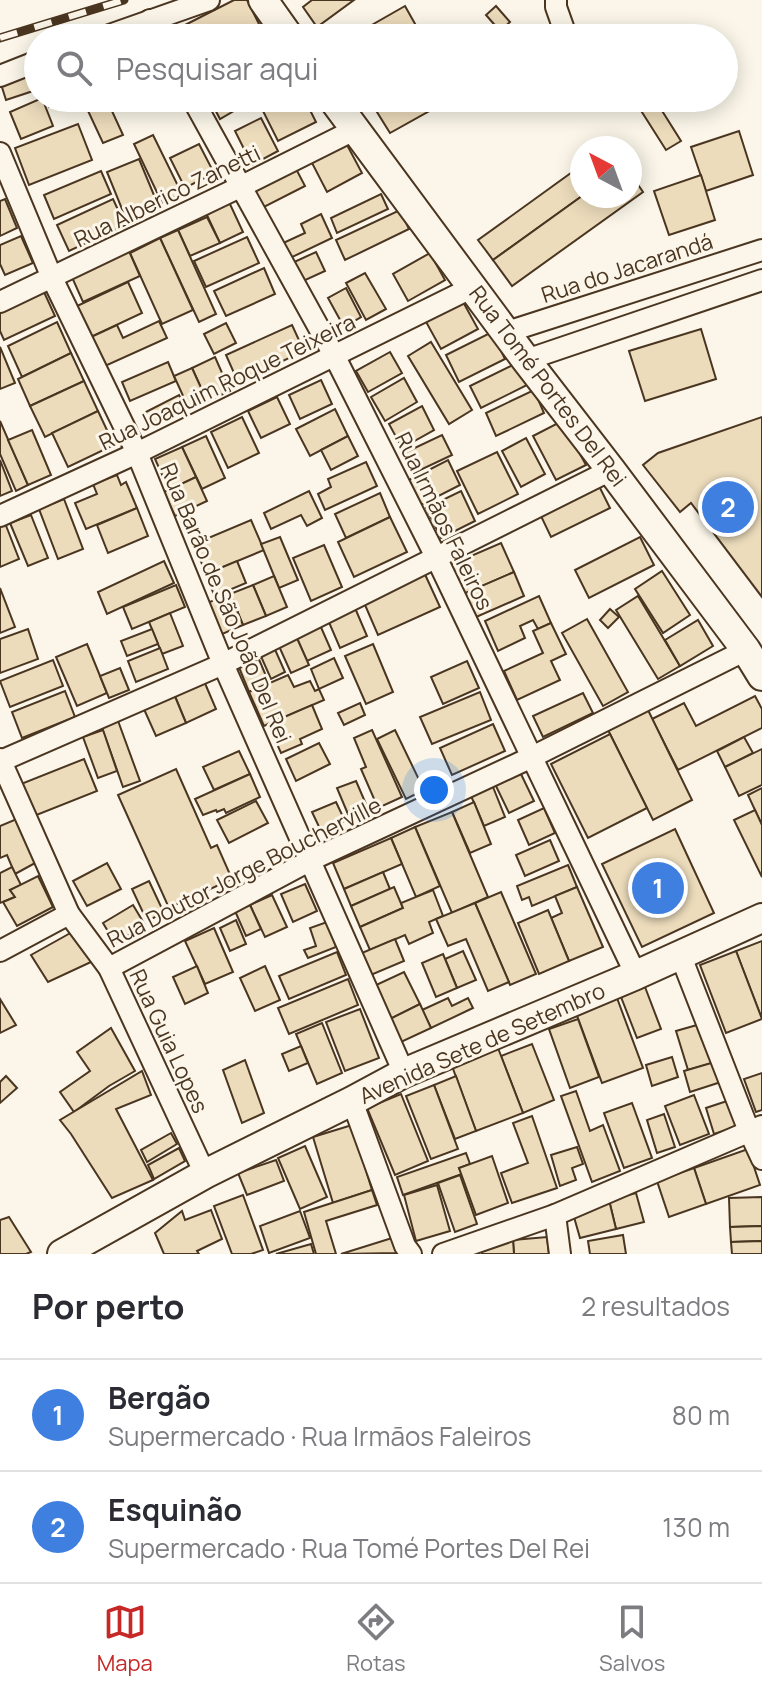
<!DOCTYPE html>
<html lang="pt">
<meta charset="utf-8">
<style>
:root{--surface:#fff;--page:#f7f7f7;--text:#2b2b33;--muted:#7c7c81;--line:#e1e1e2;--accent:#c62828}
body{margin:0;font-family:Manrope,sans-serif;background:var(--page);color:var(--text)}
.compass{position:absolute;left:570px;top:136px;width:72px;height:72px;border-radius:50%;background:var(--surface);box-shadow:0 4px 20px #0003;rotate:319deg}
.you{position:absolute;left:434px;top:790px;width:28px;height:28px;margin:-20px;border:6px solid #fff;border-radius:50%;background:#1a73e8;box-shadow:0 0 0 12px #1a73e833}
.badge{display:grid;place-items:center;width:52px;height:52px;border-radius:50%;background:var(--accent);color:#fff;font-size:26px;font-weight:700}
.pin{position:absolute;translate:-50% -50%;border:4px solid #fff;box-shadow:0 2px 8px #0006}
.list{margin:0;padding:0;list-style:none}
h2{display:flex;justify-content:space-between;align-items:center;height:104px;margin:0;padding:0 32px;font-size:34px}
h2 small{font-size:26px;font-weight:400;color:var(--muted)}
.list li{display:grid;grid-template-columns:52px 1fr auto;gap:24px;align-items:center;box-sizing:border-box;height:112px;padding:0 32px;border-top:2px solid var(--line)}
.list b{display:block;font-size:30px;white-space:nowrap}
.list p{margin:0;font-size:26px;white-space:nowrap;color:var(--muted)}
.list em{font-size:26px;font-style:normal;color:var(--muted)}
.icon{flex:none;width:44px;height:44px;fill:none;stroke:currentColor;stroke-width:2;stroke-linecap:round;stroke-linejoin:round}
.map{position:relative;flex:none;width:762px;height:1254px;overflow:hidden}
.search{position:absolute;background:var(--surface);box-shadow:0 4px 20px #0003;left:24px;right:24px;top:24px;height:88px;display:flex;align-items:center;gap:20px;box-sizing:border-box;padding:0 28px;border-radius:44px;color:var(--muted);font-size:30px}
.sheet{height:328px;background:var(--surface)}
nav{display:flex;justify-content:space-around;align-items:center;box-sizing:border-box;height:112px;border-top:2px solid var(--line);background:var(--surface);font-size:22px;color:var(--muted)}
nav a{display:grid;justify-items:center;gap:4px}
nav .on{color:var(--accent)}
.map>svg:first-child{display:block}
</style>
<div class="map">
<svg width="762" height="1254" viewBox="0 0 762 1254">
<rect width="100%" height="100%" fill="#fbf6e9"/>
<g fill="#ecdcbc" stroke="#4a3520" stroke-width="2">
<polygon points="234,0 247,0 262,30 246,38 186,38 181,27"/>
<polygon points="312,0 354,0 317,27 303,7"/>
<polygon points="405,6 423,38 349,38"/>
<polygon points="496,6 510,22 500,31 486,15"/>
<polygon points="31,75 36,90 6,100 1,84"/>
<polygon points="42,98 53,126 21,139 10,112"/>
<polygon points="45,98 68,98 68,99 49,107"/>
<polygon points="82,98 106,98 123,135 103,143"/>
<polygon points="136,98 159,98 140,107"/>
<polygon points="209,98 239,98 244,105 220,119"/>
<polygon points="284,98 304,98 316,122 278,141 262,109"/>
<polygon points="402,98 436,98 440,105 390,133 377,112"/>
<polygon points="633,98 654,98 681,141 666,150"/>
<polygon points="261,118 278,151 252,165 235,131"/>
<polygon points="78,124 92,160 29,185 15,148"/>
<polygon points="739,131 753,175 706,191 691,147"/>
<polygon points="153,135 182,194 162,203 134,144"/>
<polygon points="346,143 362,173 327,192 311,161"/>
<polygon points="199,144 214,173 185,188 170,158"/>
<polygon points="139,159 156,200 124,214 107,172"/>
<polygon points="294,165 305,186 262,208 252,188"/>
<polygon points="582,165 582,196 493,260 478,240"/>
<polygon points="101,171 111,194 54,219 44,195"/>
<polygon points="630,173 643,192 512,286 493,260 582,196 630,196"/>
<polygon points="701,175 715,220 669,235 654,191"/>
<polygon points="381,194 388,209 337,233 331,218"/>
<polygon points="5,199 17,228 0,236 0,201"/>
<polygon points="113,199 125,225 69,251 57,225"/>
<polygon points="229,202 243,232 220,243 206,213"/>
<polygon points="400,210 409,229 345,260 336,240"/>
<polygon points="321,214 332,238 288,259 281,244 305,233 301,224"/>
<polygon points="207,217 220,243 190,256 178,230"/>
<polygon points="178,230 216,314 199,322 160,238"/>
<polygon points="21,236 33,263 5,275 0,264 0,245"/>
<polygon points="247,237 259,263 206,287 194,261"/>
<polygon points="160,238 193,310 162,324 130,253"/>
<polygon points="128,249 140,276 83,302 71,275"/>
<polygon points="316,252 325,271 301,282 292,263"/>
<polygon points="430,253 445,280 408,301 393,274"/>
<polygon points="264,268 275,294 226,316 214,291"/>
<polygon points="365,273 386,309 366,320 346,283"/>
<polygon points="128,282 142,313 91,337 77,306"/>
<polygon points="346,288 361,317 344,327 328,298"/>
<polygon points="44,292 55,316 4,340 0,331 0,313"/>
<polygon points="462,300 478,329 441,349 425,320"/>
<polygon points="159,321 167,338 105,366 91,337 117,325 123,338"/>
<polygon points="57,322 71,353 22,377 8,346"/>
<polygon points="226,323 236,343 214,354 204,334"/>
<polygon points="292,325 304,351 238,382 226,355"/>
<polygon points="701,329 716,379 645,401 629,351"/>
<polygon points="492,332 505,359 459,382 446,355"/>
<polygon points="431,342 472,410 449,424 408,356"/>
<polygon points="0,347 15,383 0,389"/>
<polygon points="390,352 402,373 368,392 356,371"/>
<polygon points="71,353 84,381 30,406 18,379"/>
<polygon points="215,357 230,391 207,401 192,368"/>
<polygon points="168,362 176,381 130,401 122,382"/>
<polygon points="519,362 529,384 481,408 470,386"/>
<polygon points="192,368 207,401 189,409 174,376"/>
<polygon points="404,378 417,402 385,421 371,397"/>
<polygon points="321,380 332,404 300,419 289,395"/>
<polygon points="84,381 98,411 45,437 30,406"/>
<polygon points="534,390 544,413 496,436 486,413"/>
<polygon points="179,395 186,410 149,428 142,414"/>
<polygon points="277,397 290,424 261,438 248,411"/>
<polygon points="422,406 434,430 402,448 389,424"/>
<polygon points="335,409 348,436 310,456 296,429"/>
<polygon points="98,411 114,445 68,467 52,433"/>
<polygon points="242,417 259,453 228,468 211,432"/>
<polygon points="762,417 762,597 691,503 680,512 643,465 658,453"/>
<polygon points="0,421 28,485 16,491 0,454"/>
<polygon points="562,421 586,465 556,480 533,436"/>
<polygon points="32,430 51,475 28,485 8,440"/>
<polygon points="442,435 452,455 414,473 404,453"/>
<polygon points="206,436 225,478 202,489 182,447"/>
<polygon points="348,436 358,456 331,470 321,450"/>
<polygon points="526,438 545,474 521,487 502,451"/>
<polygon points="182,447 196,477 169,490 155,459"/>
<polygon points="497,452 518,494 478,514 457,471"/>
<polygon points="0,460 12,491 0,496"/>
<polygon points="448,460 460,485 421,505 409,480"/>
<polygon points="366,462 377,486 325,510 318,494 331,487 328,479"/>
<polygon points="117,475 121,485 126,482 137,508 86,529 75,503 97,494 93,484"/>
<polygon points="196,477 207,501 175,516 164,492"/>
<polygon points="599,486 610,508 551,537 540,514"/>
<polygon points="309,491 322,518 307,526 301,515 271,529 264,513"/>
<polygon points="461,491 475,521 441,538 426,508"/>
<polygon points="380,493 390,517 346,538 335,514"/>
<polygon points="64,499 83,549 58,559 39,509"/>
<polygon points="137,508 148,536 108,553 97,525"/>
<polygon points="31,515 48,558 28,566 10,523"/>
<polygon points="390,517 407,552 354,577 338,542"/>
<polygon points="251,520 264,550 206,574 194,544"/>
<polygon points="5,523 19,559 0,567 0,525"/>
<polygon points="280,537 298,580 279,588 261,544"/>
<polygon points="640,537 654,565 589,598 575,570"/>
<polygon points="501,543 514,572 462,595 450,565"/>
<polygon points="324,545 342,587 311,601 293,558"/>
<polygon points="164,561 174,583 107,614 98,592"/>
<polygon points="237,561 246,583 229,590 230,594 216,600 206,574"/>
<polygon points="423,570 440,607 378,635 362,598"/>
<polygon points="662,571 690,615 663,633 635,589"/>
<polygon points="514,572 524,596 474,618 463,594"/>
<polygon points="274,576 287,607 266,616 253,585"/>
<polygon points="176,585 185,607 132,629 123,607"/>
<polygon points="253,585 266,616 243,625 230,594"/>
<polygon points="0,588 15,627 0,633"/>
<polygon points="230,594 243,625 220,635 207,603"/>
<polygon points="539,596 551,623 538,629 533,620 520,626 525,638 498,651 485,621"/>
<polygon points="638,596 680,666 658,679 616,610"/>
<polygon points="355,608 367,636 340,648 328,620"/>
<polygon points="610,609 619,617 608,628 600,620"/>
<polygon points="170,613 183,646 162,654 149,622"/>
<polygon points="587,619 628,692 603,706 562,633"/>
<polygon points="698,620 713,646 680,666 665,640"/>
<polygon points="551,623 566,654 551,661 560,680 517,700 504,671 543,653 533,631"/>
<polygon points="320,625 331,650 307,661 296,636"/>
<polygon points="28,629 38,659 0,673 0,639"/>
<polygon points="152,629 158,644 127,656 121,641"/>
<polygon points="296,636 309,665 291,673 278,644"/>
<polygon points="87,644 107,693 77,706 56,657"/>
<polygon points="373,644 393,692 366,704 345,656"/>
<polygon points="273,645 285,672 271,679 259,652"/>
<polygon points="160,648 168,669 136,682 128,661"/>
<polygon points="258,657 269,683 249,692 238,665"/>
<polygon points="334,658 343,678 319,689 311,669"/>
<polygon points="53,660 63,686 10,707 0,681"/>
<polygon points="467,661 479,688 443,704 431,677"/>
<polygon points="120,668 129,690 109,698 100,676"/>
<polygon points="288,675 294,687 310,681 315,691 319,689 324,700 264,726 249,692"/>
<polygon points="204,681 216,709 186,723 174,694"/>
<polygon points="65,691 75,717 22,738 12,712"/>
<polygon points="480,692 491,720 432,744 420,717"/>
<polygon points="583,693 593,713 543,737 533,716"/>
<polygon points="174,694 186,723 156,736 143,707"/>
<polygon points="755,696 762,709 762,728 678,770 652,719 684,703 696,726"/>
<polygon points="360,703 365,715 344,725 338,713"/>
<polygon points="312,705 322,729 300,739 302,744 281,753 268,724"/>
<polygon points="648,710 692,800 653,820 608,730"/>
<polygon points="117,718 140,781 123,787 101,725"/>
<polygon points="493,724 505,751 452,775 440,748"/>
<polygon points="103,730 117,771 98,778 83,737"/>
<polygon points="372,730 402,797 378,808 361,769 366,767 354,738"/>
<polygon points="395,730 424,790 406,799 377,739"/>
<polygon points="610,734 647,808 588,838 551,764"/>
<polygon points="744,737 753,753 725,767 717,751"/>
<polygon points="319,743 330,764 296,781 286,759"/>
<polygon points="762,749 762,785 739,796 725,767"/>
<polygon points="239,751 250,774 214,790 203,767"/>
<polygon points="84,759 97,791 34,816 21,784"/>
<polygon points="176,769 211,848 217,845 232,879 169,908 118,795"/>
<polygon points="520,772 534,801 509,813 495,784"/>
<polygon points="250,774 260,797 226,813 224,809 217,812 216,810 203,815 195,799"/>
<polygon points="356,781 369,811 350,819 337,788"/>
<polygon points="493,787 505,817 484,826 471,796"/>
<polygon points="762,788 762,825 748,795"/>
<polygon points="256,801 268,823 229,843 217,820"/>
<polygon points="336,802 345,821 321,831 312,812"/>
<polygon points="474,802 491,844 470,853 452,812"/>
<polygon points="544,808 555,833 529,845 518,820"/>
<polygon points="755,810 762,825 762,877 734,820"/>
<polygon points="452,812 488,897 452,913 415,827"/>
<polygon points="19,818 37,862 15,874 7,855 0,858 0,826"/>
<polygon points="415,827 440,886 416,897 391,838"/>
<polygon points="675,829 714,913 642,947 602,864"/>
<polygon points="391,838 402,864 344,889 333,863"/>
<polygon points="550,840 559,861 525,876 516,855"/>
<polygon points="107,863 121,889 87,906 73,881"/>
<polygon points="568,865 577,887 532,906 529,897 522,900 517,886"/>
<polygon points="12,867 21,885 10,890 15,897 0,903 0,873"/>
<polygon points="383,872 390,889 351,906 344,889"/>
<polygon points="38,876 53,907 17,926 3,902 15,897 10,890"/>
<polygon points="149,881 164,913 147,921 132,889"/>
<polygon points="305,884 317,911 293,922 281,894"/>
<polygon points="394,887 403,908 360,927 351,906"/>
<polygon points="577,887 603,947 569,961 551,918 562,913 555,896"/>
<polygon points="433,890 443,916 429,922 433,933 409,944 405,935 370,950 360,927 403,908 401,903"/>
<polygon points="501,892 536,974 510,985 475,903"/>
<polygon points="272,895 287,927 265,937 250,905"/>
<polygon points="475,903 509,982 488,991 466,939 448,946 436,919"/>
<polygon points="133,905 145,925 115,943 103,923"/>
<polygon points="250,905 261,929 246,936 235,911"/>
<polygon points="548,910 569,961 539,974 518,923"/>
<polygon points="236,920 246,944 230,951 220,928"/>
<polygon points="327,922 336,947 308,958 304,950 316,946 310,928"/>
<polygon points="214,928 233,972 205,984 185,941"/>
<polygon points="74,931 91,962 48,982 31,955"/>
<polygon points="395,939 404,961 366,977 357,955"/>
<polygon points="762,941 762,1019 736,951"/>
<polygon points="463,951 476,980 457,988 445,959"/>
<polygon points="736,951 762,1019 726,1033 700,965"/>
<polygon points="337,952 346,975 289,999 279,976"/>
<polygon points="443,954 457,988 436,997 422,963"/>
<polygon points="197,966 208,993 185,1004 173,977"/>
<polygon points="265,966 280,1000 255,1011 240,978"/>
<polygon points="404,972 420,1004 390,1019 374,986"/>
<polygon points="348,979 358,1005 289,1034 278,1008"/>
<polygon points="645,987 661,1029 637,1038 621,997"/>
<polygon points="448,998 452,1006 468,998 473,1008 431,1028 422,1010"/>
<polygon points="617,998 643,1068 602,1083 576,1013"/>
<polygon points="0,999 16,1025 0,1033"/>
<polygon points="420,1004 431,1028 401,1042 390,1019"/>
<polygon points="360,1009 379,1058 345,1071 326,1022"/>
<polygon points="578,1019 599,1077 570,1088 549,1029"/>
<polygon points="322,1023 342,1073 317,1084 296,1034"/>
<polygon points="704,1023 716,1062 688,1070 676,1031"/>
<polygon points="111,1028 135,1071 109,1086 74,1112 60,1092 90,1071 77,1052"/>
<polygon points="532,1044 554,1100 523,1113 501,1056"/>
<polygon points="301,1046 308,1063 289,1071 282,1054"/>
<polygon points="498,1048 523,1113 476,1131 452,1066"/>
<polygon points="672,1057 678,1077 652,1086 646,1065"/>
<polygon points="245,1060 264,1113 242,1123 223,1070"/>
<polygon points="718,1061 724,1081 690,1092 684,1071"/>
<polygon points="142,1071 151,1095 116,1109 153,1180 112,1198 71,1134 60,1120"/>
<polygon points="762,1073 762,1110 756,1112 744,1079"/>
<polygon points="6,1076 17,1088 0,1103 0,1082"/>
<polygon points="456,1076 476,1131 455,1139 434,1085"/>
<polygon points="434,1085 458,1149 431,1159 406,1096"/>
<polygon points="576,1091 590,1131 603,1125 620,1171 592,1182 561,1096"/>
<polygon points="401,1094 428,1161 395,1175 367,1108"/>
<polygon points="694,1095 709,1134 680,1145 665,1106"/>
<polygon points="730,1100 739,1126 714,1134 706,1108"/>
<polygon points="632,1103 652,1158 624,1168 604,1113"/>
<polygon points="664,1114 675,1147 657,1153 647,1120"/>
<polygon points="532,1116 557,1188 512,1203 501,1173 528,1163 513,1123"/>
<polygon points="352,1125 372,1190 333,1203 313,1137"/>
<polygon points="171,1133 177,1144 147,1162 141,1150"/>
<polygon points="305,1146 327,1197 300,1209 278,1158"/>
<polygon points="577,1147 583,1164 572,1168 576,1180 560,1186 551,1155"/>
<polygon points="179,1148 185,1161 154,1179 148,1165"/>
<polygon points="748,1149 760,1185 706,1204 694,1168"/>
<polygon points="466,1153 470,1164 459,1168 462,1174 403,1195 397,1177"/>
<polygon points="492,1156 508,1203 476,1215 459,1168"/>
<polygon points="276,1160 284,1181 247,1195 238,1173"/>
<polygon points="694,1168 706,1204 669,1217 657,1181"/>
<polygon points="460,1175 477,1224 455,1232 438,1183"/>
<polygon points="437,1185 450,1231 416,1241 404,1195"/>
<polygon points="372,1190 377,1205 326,1221 336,1254 316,1254 304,1212"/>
<polygon points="636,1193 644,1222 616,1229 609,1200"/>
<polygon points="243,1195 263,1250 251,1254 232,1254 214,1206"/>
<polygon points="762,1197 762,1226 730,1227 729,1198"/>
<polygon points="609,1200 616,1229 580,1238 572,1210"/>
<polygon points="211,1210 222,1239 197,1251 199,1254 164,1254 155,1233 182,1211 185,1220"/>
<polygon points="300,1211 310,1238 269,1253 260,1226"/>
<polygon points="9,1217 31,1252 26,1254 0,1254 0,1220"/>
<polygon points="762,1226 762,1241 731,1242 730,1227"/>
<polygon points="623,1235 626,1254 590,1254 588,1241"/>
<polygon points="547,1237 549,1254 514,1254 513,1240"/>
<polygon points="392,1238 397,1253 341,1254"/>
<polygon points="513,1240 514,1254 482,1254 481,1243"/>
<polygon points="762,1241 762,1254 732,1254 731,1242"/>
<polygon points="311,1244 314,1254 276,1254"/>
</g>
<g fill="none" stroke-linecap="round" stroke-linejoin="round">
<defs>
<g id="street">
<polyline points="556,0 556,7 567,38"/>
<polyline points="150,20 160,38"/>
<polyline points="101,38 209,0"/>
<polyline points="0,76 38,61"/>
<polyline points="192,98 335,357 436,557 636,975"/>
<polyline points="0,153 52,278 137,453 223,664 404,1073"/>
<polyline points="0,302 240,187 354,130"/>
<polyline points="507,332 762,250"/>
<polyline points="526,360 762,280"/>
<polyline points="0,516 137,453 473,287"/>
<polyline points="0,759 69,914 109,968 205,1174"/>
<polyline points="1,761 223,664 611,470"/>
<polyline points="0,951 69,914"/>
<polyline points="680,954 749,1131 762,1159"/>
<polyline points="109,968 311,860 532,757 746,650"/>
<polyline points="352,1101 405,1246 411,1254"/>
<polyline points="555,1215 560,1254"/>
<polyline points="443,1254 555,1215 762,1126"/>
</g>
<g id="secondary">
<polyline points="263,0 290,38"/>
<polyline points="332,98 526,360 611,470 746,650 762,676"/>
<polyline points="62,1254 205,1174 352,1101 404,1073 636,975 762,918"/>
</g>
</defs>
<use href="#street" stroke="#4a3520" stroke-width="24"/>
<use href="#secondary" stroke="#4a3520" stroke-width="32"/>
<use href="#street" stroke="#fbf6e9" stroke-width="20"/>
<use href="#secondary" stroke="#fbf6e9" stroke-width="28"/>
<defs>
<polyline id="rail" points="0,38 124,0"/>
</defs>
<use href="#rail" stroke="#4a3520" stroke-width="9"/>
<use href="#rail" stroke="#fbf6e9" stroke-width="6" stroke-dasharray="18" stroke-linecap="butt"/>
</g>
<g text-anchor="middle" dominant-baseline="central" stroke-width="6" stroke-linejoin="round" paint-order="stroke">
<g font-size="22" fill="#4a3520" stroke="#fbf6e9">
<text transform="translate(167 196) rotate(-26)">Rua Alberico Zanetti</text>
<text transform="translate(627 268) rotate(-18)">Rua do Jacarandá</text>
<text transform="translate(227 382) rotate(-26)">Rua Joaquim Roque Teixeira</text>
<text transform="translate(548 386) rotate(53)">Rua Tomé Portes Del Rei</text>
<text transform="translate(444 521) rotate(64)">Rua Irmãos Faleiros</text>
<text transform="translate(226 603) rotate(67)">Rua Barão de São João Del Rei</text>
<text transform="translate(244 872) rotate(-27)">Rua Doutor Jorge Boucherville</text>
<text transform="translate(169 1041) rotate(65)">Rua Guia Lopes</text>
<text transform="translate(482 1043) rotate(-24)">Avenida Sete de Setembro</text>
</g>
</g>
</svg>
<svg class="compass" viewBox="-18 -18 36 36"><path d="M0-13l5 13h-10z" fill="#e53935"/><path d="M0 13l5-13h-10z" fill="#7c7c81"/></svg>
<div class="you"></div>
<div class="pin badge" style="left:658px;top:888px;background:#3f7fe0">1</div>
<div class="pin badge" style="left:728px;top:507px;background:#3f7fe0">2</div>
<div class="search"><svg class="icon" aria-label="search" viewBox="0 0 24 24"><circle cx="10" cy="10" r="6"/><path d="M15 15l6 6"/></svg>Pesquisar aqui</div>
</div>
<section class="sheet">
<h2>Por perto<small>2 resultados</small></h2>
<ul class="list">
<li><span class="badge" style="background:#3f7fe0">1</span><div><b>Bergão</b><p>Supermercado · Rua Irmãos Faleiros</p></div><em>80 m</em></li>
<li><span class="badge" style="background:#3f7fe0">2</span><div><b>Esquinão</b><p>Supermercado · Rua Tomé Portes Del Rei</p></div><em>130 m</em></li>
</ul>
</section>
<nav>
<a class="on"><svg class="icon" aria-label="map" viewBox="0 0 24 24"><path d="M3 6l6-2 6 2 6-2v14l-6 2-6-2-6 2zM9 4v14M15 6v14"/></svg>Mapa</a>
<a><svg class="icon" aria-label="directions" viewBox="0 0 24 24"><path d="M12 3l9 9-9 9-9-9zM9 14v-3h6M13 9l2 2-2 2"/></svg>Rotas</a>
<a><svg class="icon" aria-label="saved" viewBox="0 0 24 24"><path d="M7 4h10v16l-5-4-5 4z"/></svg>Salvos</a>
</nav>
